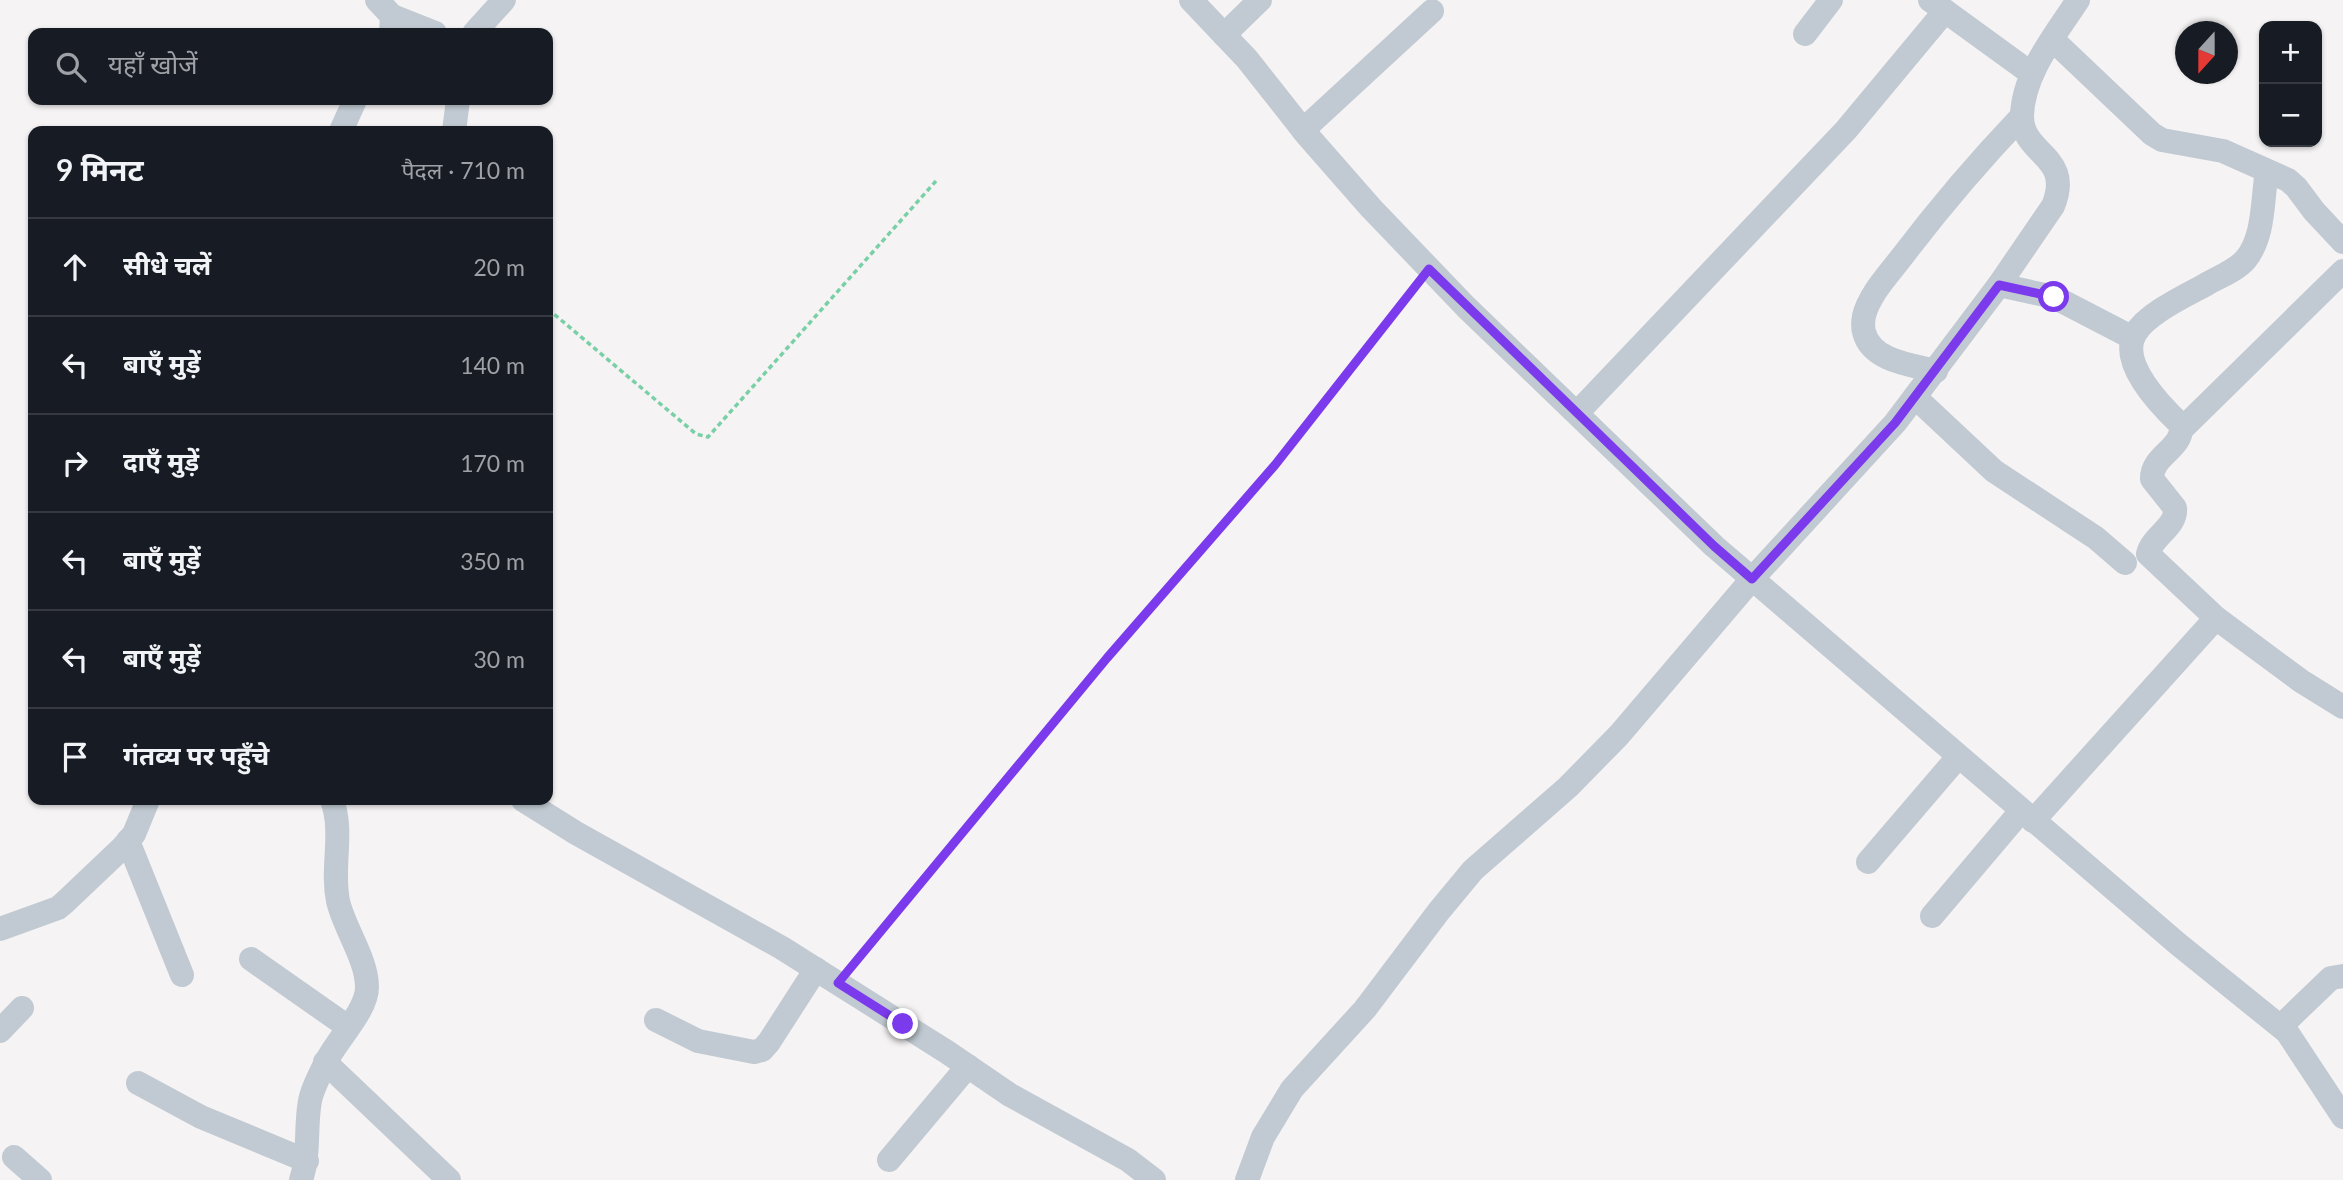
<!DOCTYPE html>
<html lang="hi">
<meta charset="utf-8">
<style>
:root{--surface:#171b24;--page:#242831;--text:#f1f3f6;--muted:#9ea1a6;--line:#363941}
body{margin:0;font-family:Lato,"Noto Sans Devanagari",sans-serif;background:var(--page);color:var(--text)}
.controls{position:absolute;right:21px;top:21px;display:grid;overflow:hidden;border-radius:14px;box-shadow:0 2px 5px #0004}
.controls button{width:63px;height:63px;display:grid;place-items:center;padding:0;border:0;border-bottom:2px solid var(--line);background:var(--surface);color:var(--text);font:35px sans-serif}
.compass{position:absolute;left:2175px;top:21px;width:63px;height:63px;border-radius:50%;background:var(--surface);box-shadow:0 2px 5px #0004;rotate:201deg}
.stop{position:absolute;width:21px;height:21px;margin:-16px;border:5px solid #7c3aed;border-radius:50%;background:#fff}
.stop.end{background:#7c3aed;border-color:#fff;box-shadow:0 2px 7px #0008}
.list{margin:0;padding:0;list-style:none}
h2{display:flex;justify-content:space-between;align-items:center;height:91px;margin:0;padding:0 28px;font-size:30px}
h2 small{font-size:23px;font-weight:400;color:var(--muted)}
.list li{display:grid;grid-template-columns:46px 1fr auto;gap:21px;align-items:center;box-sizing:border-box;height:98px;padding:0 28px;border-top:2px solid var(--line)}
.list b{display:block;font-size:26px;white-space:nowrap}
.list em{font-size:23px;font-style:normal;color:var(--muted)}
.icon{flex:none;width:38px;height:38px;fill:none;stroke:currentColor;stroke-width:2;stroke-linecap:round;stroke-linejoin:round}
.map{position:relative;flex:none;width:2343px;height:1180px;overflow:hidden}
.search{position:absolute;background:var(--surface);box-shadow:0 2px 5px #0004;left:28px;top:28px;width:525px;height:77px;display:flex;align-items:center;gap:18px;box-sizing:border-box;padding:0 24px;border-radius:14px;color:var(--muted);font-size:26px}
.panel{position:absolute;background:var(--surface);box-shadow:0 2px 5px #0004;left:28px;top:126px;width:525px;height:679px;border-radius:14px}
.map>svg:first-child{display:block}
</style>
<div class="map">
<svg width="2343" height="1180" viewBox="0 0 2343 1180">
<rect width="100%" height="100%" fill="#f5f3f3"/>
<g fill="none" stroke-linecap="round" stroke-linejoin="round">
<g stroke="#7ad0a6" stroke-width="3.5" stroke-dasharray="5 3.5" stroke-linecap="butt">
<polyline points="548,309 696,434 708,437 936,181"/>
<polyline points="851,968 1107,658 1275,465 1417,284"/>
</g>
<g stroke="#c1cad2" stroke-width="24">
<polyline points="377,0 392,16 391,33"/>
<polyline points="1191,0 1247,59 1307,135 1371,208 1466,307 1714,546 2178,944 2287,1032 2343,1117"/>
<polyline points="1930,0 2032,74"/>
<polyline points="392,16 435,33"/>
<polyline points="474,33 504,0"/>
<polyline points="1805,34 1831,0"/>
<polyline points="1224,35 1260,0"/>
<polyline points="2053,40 2152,134 2162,140 2223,151 2288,180 2296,187 2314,211 2343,242"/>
<polyline points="1303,130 1432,11"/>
<polyline points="341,131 355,100"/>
<polyline points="454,131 458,100"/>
<path d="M2267,171c-5,28 -2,64 -21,88 -10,12 -28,18 -41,26 -20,11 -59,29 -70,49 -17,29 27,73 46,91 3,24 -30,30 -29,54l23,29c2,19 -23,28 -27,46l68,64 85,63 42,26"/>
<polyline points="1999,285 2054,297 2133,338"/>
<path d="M1936,371c-25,-6 -65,-10 -72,-39 -1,-4 -1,-11 0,-16 5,-21 24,-41 37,-58 38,-50 78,-97 121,-142"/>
<polyline points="1915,397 1994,471 2096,538 2125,563"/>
<polyline points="1577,413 1846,130 1945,11"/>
<polyline points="2182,429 2343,271"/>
<polyline points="523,800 576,833 782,948 947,1052 1010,1095 1128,1160 1154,1180"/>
<polyline points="2033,821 2216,618"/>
<polyline points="128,841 182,975"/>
<polyline points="1868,862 1958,757"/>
<polyline points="1932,916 2021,811"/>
<polyline points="0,929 58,908 64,903 122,848 134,834 148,800"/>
<polyline points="251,959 348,1027"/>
<polyline points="656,1020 698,1041 754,1052 762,1050 769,1042 816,969"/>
<polyline points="2281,1026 2331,978 2343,976"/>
<polyline points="0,1031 22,1008"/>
<polyline points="325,1062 449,1180"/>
<polyline points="138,1083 201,1117 307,1161"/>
<polyline points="14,1157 40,1180"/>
<polyline points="889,1160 968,1066"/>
<path d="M301,1180c9,-26 4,-53 9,-79 2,-12 9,-24 14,-35 10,-24 43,-54 43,-79 0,-28 -23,-59 -29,-86 -7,-34 6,-68 -6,-101"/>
<path d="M1247,1180l16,-43 29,-48 73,-80 74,-98 34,-41 95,-83 51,-52 133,-156 143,-156 104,-138 54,-79c21,-51 -31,-50 -31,-90 1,-43 34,-82 56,-116"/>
</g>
</g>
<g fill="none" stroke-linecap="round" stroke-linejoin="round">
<polyline stroke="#7c3aed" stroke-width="9" points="903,1024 838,983 1107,658 1275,465 1429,269 1714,546 1752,579 1895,423 1999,285 2054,297"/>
</g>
</svg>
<div class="controls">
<button>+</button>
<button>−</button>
</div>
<svg class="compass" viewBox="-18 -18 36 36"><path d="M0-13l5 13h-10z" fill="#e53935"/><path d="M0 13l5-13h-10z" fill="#9ea1a6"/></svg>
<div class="stop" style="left:2054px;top:297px"></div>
<div class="stop end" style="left:903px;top:1024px"></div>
<div class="search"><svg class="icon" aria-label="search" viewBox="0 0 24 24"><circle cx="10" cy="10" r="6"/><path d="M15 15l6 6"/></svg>यहाँ खोजें</div>
<section class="panel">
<h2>9 मिनट<small>पैदल · 710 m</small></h2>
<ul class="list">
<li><svg class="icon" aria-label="ahead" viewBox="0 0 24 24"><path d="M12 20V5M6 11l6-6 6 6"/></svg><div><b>सीधे चलें</b></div><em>20 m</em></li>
<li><svg class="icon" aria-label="left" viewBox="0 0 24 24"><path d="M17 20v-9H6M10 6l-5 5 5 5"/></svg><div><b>बाएँ मुड़ें</b></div><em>140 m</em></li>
<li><svg class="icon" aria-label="right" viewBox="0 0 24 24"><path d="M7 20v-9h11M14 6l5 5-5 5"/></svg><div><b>दाएँ मुड़ें</b></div><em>170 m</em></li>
<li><svg class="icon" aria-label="left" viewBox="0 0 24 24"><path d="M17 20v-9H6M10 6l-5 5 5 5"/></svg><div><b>बाएँ मुड़ें</b></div><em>350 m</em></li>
<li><svg class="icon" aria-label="left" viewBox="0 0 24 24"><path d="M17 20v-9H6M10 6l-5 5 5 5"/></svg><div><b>बाएँ मुड़ें</b></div><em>30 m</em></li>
<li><svg class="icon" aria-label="arrive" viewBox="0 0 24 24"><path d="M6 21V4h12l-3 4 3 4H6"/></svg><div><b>गंतव्य पर पहुँचे</b></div></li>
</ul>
</section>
</div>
